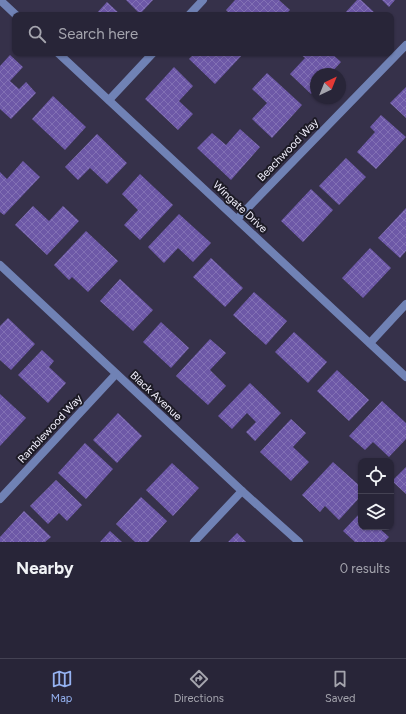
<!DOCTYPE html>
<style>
:root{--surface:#282538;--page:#302d40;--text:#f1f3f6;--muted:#a5a5ae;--line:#444253;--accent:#95b2f1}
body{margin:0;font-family:Figtree,sans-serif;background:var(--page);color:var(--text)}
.controls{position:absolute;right:12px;bottom:12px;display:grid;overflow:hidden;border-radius:8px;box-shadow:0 1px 3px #0004}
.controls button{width:36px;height:36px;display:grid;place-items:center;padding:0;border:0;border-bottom:1px solid var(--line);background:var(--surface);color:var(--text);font:20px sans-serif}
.compass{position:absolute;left:310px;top:68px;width:36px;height:36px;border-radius:50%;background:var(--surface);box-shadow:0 1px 3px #0004;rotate:43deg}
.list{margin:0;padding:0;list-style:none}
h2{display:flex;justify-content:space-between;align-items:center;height:52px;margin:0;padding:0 16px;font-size:17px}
h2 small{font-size:13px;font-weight:400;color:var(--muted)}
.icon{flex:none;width:22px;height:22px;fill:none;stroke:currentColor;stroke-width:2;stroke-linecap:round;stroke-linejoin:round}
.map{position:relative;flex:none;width:406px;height:542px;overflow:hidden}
.search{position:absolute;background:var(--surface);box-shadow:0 1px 3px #0004;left:12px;right:12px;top:12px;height:44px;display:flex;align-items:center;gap:10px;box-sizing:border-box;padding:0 14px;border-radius:8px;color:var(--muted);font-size:15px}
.sheet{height:116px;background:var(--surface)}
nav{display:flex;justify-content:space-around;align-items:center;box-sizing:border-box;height:56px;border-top:1px solid var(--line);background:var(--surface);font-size:11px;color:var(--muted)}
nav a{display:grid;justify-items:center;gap:2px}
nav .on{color:var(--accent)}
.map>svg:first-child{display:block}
</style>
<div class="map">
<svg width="406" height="542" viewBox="0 0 406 542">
<defs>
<pattern id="building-cross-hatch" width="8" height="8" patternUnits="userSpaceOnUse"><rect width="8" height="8" fill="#6d58a7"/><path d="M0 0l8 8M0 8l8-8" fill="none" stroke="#8270b4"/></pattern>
</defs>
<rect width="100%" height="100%" fill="#36314a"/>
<g fill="url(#building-cross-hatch)">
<polygon points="126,0 153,0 140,14"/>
<polygon points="235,0 279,0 290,10 285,15 264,15 261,13 259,15 231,15 226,10"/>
<polygon points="357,0 361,0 377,15 343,15"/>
<polygon points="382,0 395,0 389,7"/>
<polygon points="107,2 121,15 95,15"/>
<polygon points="195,53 204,53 206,55 209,53 244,53 215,84 189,59"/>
<polygon points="299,53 331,53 341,62 330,74 316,74 316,89 311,94 290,74 305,58"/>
<polygon points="10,55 23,67 10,81 19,89 26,82 36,93 11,119 0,109 0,66"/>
<polygon points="174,67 193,86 179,101 193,114 178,130 145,99"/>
<polygon points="267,73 302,105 272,138 252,119 267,103 252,89"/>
<polygon points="406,87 406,118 390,103"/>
<polygon points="53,96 86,127 65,150 32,119"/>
<polygon points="381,115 406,137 376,169 357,152 375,132 370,127"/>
<polygon points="240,129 260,147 231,180 197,148 212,133 226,145"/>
<polygon points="97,134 127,163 107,184 90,168 78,180 65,167"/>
<polygon points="346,158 366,177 339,205 319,186"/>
<polygon points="23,161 40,177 4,215 0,212 0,172 7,179"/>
<polygon points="140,174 173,205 140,240 124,225 138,210 122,194"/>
<polygon points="311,189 333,210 303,242 281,221"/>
<polygon points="33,206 49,221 63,206 79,221 47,255 15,225"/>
<polygon points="406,208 406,251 400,258 378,238"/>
<polygon points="179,214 211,243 193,262 178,248 164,263 148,247"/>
<polygon points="86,231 118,261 88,292 72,277 69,280 54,265"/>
<polygon points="370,248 391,268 363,298 342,278"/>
<polygon points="211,258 243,288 225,307 193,277"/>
<polygon points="120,279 153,310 133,331 100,301"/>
<polygon points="254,292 287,321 266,345 233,315"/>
<polygon points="8,318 35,344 11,370 0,360 0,326"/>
<polygon points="161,322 189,348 171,368 143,342"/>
<polygon points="294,332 327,362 308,383 275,352"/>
<polygon points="210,339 226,353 210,370 226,386 208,405 176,376"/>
<polygon points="42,350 54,361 49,367 66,383 48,403 18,375"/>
<polygon points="337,370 369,400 349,421 317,391"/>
<polygon points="250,383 281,413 255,441 246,432 256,422 247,413 232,429 218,416"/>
<polygon points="0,394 26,418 0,446"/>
<polygon points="382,401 406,423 406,439 389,457 373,442 365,450 349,436"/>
<polygon points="118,413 142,436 117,463 93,440"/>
<polygon points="291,419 306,433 293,447 309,462 291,481 260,452"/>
<polygon points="85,443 113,469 86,499 58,473"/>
<polygon points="333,462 361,487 361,496 339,520 325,506 320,512 302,495"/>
<polygon points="172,463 199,488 173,516 146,490"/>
<polygon points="406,467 406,494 392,481"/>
<polygon points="56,480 82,505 67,521 59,513 48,524 30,506"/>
<polygon points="141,497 167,521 148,542 135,542 116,524"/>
<polygon points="24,511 51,537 45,542 0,542 0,537"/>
<polygon points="361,512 361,527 378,527 389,537 384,542 355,542 343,531"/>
<polygon points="110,531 122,542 100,542"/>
<polygon points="237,533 246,542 228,542"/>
</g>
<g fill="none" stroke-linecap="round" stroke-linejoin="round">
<g stroke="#7082b5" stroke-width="8">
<polyline points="0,0 16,15"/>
<polyline points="189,15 203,0"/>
<polyline points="58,53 406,377"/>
<polyline points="109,100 153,53"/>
<polyline points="237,219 406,45"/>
<polyline points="0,265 242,491 299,542"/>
<polyline points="370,343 406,304"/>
<polyline points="0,499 116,374"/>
<polyline points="194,542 242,491"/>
</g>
</g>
<g text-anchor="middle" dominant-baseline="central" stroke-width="4" stroke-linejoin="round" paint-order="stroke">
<g font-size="11" fill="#f3f1fe" stroke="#1d1b26">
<text transform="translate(288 150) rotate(-46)">Beachwood Way</text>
<text transform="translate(240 207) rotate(43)">Wingate Drive</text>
<text transform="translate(156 396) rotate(43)">Black Avenue</text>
<text transform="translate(50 429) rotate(-47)">Ramblewood Way</text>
</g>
</g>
</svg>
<div class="controls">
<button><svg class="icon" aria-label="locate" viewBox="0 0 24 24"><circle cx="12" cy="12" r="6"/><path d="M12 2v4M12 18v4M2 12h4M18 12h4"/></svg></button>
<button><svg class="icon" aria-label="layers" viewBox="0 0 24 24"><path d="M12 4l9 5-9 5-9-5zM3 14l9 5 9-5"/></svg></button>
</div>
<svg class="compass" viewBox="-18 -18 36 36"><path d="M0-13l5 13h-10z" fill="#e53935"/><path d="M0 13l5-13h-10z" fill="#a5a5ae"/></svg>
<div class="search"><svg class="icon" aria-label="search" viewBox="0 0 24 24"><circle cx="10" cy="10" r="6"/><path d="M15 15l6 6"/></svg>Search here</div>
</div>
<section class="sheet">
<h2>Nearby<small>0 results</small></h2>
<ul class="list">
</ul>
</section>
<nav>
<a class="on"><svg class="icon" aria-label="map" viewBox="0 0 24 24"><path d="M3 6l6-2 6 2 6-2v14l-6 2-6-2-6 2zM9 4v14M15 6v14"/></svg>Map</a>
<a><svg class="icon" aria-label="directions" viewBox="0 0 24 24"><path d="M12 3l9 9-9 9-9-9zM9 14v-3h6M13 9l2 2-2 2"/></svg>Directions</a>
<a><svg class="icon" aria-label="saved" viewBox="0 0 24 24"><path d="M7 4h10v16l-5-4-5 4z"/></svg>Saved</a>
</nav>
